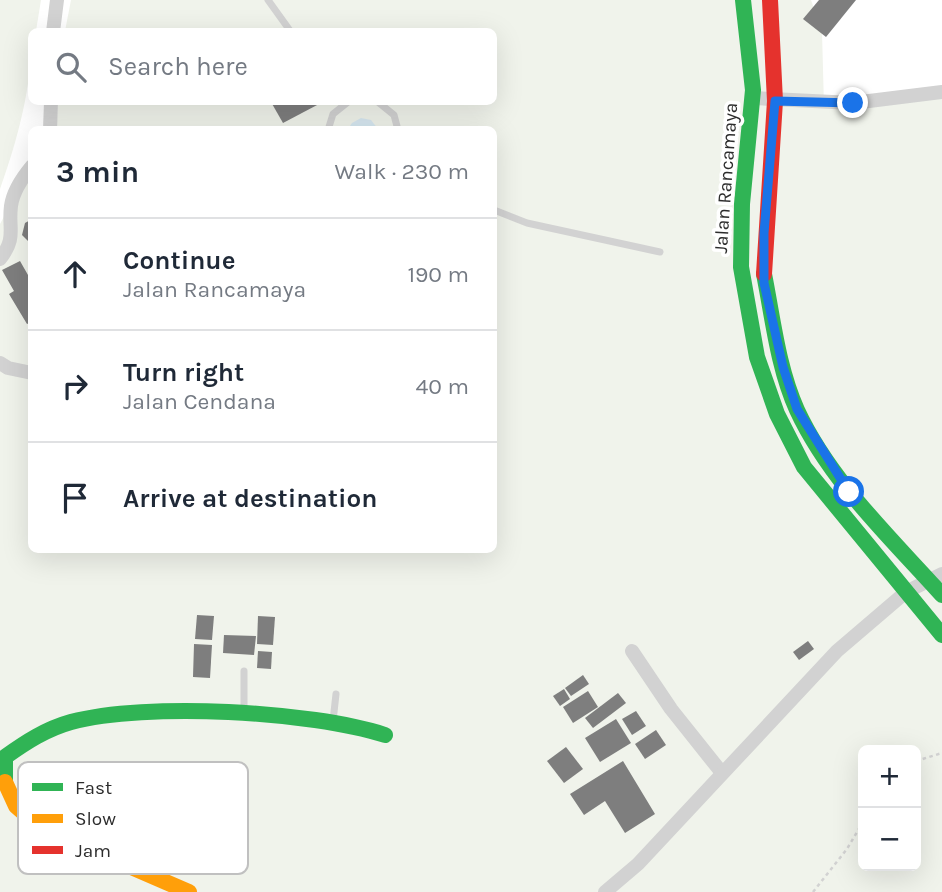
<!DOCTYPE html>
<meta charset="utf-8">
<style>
:root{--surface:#fff;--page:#f2f2f3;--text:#1f2937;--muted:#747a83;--line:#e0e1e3}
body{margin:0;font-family:Karla,sans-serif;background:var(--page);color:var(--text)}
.controls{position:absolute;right:21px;bottom:21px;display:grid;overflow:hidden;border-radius:10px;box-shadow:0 7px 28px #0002}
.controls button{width:63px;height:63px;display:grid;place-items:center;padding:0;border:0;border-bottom:2px solid var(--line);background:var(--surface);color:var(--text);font:35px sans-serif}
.stop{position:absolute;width:21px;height:21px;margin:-16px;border:5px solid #1a73e8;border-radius:50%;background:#fff}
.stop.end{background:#1a73e8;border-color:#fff;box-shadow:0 2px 7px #0008}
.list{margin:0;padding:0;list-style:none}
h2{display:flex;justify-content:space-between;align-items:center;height:91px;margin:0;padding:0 28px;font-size:30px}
h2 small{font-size:23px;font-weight:400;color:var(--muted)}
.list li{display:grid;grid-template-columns:46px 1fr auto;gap:21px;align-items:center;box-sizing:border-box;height:112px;padding:0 28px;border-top:2px solid var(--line)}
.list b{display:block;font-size:26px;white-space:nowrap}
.list p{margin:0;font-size:23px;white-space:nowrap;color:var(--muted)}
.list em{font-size:23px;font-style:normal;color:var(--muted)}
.icon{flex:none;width:38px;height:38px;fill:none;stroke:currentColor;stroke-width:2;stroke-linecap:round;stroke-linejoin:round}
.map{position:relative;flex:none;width:942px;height:892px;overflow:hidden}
.search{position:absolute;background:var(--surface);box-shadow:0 7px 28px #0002;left:28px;top:28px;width:469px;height:77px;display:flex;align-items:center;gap:18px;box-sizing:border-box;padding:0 24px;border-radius:10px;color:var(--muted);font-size:26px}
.panel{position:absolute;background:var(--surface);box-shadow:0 7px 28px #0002;left:28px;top:126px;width:469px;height:427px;border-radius:10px}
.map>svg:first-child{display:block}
</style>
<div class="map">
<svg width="942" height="892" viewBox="0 0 942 892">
<rect width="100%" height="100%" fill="#fff"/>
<g fill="#f0f3eb" fill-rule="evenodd">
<path d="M0,0h41l-5,31 -4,1c0,54 -14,107 -32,157z"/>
<path d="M71,0h740l11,32 2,74 118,-11v797h-942v-668l31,-58 1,384h462v-420l-443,-1 6,-11 1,-16h436v-70l-429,-1zM863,750h53v116h-53z"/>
</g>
<polygon fill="#d7e8f1" points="361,118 371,120 378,129 348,129 352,123"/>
<g fill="#7e7e7e">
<polygon points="819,0 856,0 826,37 803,19"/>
<polygon points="271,102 318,102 319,104 283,123"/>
<polygon points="32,219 32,245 22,235 25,223"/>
<polygon points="20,261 32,282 32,322 27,324 9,294 14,291 2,270"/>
<polygon points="197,615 214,616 212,640 195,639"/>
<polygon points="258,616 275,617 273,645 257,644"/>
<polygon points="224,635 256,636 254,655 223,653"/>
<polygon points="808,641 814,649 799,660 793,652"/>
<polygon points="194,644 212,645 210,678 193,677"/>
<polygon points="258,651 272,652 271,669 257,668"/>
<polygon points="583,675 589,684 571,696 565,688"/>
<polygon points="564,689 570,699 560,706 553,696"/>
<polygon points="588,691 598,707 573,723 563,707"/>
<polygon points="618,693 626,703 593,728 585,718"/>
<polygon points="636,711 646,726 632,735 622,719"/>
<polygon points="616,719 631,743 600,762 585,738"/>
<polygon points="656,730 666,745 645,759 635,744"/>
<polygon points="566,747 583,769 564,783 547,761"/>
<polygon points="623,761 655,814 625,833 605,801 584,815 570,794"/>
</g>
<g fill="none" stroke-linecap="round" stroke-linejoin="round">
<g stroke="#d2d2d2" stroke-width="2.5" stroke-dasharray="3.5 3.5" stroke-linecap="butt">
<polyline points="916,761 942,753"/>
<polyline points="813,892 847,849 863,822"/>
</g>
<g stroke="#d2d2d2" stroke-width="7">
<polyline points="268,0 291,32"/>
<polyline points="378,102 394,115 398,130"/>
<polyline points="328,130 333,114 348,102"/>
<polyline points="494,210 527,223 660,252"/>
<polyline points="244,712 244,671"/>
<polyline points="333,721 336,694"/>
</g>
<g stroke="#d2d2d2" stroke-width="14">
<polyline points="53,32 57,0"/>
<polyline points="754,98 853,103 942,92"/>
<polyline points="50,130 51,102"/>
<path d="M0,259c17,-22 8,-29 11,-53 2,-15 11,-28 21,-40"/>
<polyline points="0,363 8,368 32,373"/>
<polyline points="632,651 671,709 722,773"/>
<polyline points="605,892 638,864 837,651 906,592 942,574"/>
</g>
<g stroke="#30b455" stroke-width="16">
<polyline points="743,0 753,90 742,204 741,267 757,357 777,414 804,467 942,635"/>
<path d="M764,274c9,45 14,94 33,136 33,71 93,127 145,185"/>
<path d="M5,782v-25c21,-15 41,-28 66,-35 75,-20 240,-11 314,13"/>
</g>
<polyline stroke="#ff9f0a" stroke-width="16" points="5,782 16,806 41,828 189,892"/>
<polyline stroke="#e5322d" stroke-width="16" points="764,274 775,101 770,0"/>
</g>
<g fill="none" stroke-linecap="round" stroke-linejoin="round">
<polyline stroke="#1a73e8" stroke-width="9" points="849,492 797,409 783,367 764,283 764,233 775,101 853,103"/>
</g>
<g text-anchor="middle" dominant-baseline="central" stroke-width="7" stroke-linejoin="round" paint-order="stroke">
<g font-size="19" fill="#2d2d2d" stroke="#fff">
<text transform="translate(726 178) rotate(-86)">Jalan Rancamaya</text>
</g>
</g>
<rect x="18" y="762" width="230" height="112" rx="10" fill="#fff" stroke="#c0c0c0" stroke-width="2"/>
<rect x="32" y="783" width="31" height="8" fill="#30b455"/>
<rect x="32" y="814" width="31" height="9" fill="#ff9f0a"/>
<rect x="32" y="846" width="31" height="8" fill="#e5322d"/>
<g font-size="19" fill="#2d2d2d">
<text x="75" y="794">Fast</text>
<text x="75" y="825">Slow</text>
<text x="75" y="857">Jam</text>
</g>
</svg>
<div class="controls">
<button>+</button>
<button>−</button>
</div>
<div class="stop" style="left:849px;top:492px"></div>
<div class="stop end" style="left:853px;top:103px"></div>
<div class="search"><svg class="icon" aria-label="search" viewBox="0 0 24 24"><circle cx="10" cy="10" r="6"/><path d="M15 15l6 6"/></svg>Search here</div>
<section class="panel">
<h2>3 min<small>Walk · 230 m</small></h2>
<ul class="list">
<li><svg class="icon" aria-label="ahead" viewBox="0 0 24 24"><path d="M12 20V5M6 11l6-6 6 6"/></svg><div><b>Continue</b><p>Jalan Rancamaya</p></div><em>190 m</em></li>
<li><svg class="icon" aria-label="right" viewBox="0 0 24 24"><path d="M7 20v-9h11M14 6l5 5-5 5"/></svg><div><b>Turn right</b><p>Jalan Cendana</p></div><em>40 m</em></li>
<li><svg class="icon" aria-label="arrive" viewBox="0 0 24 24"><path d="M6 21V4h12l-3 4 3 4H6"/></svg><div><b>Arrive at destination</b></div></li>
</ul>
</section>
</div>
